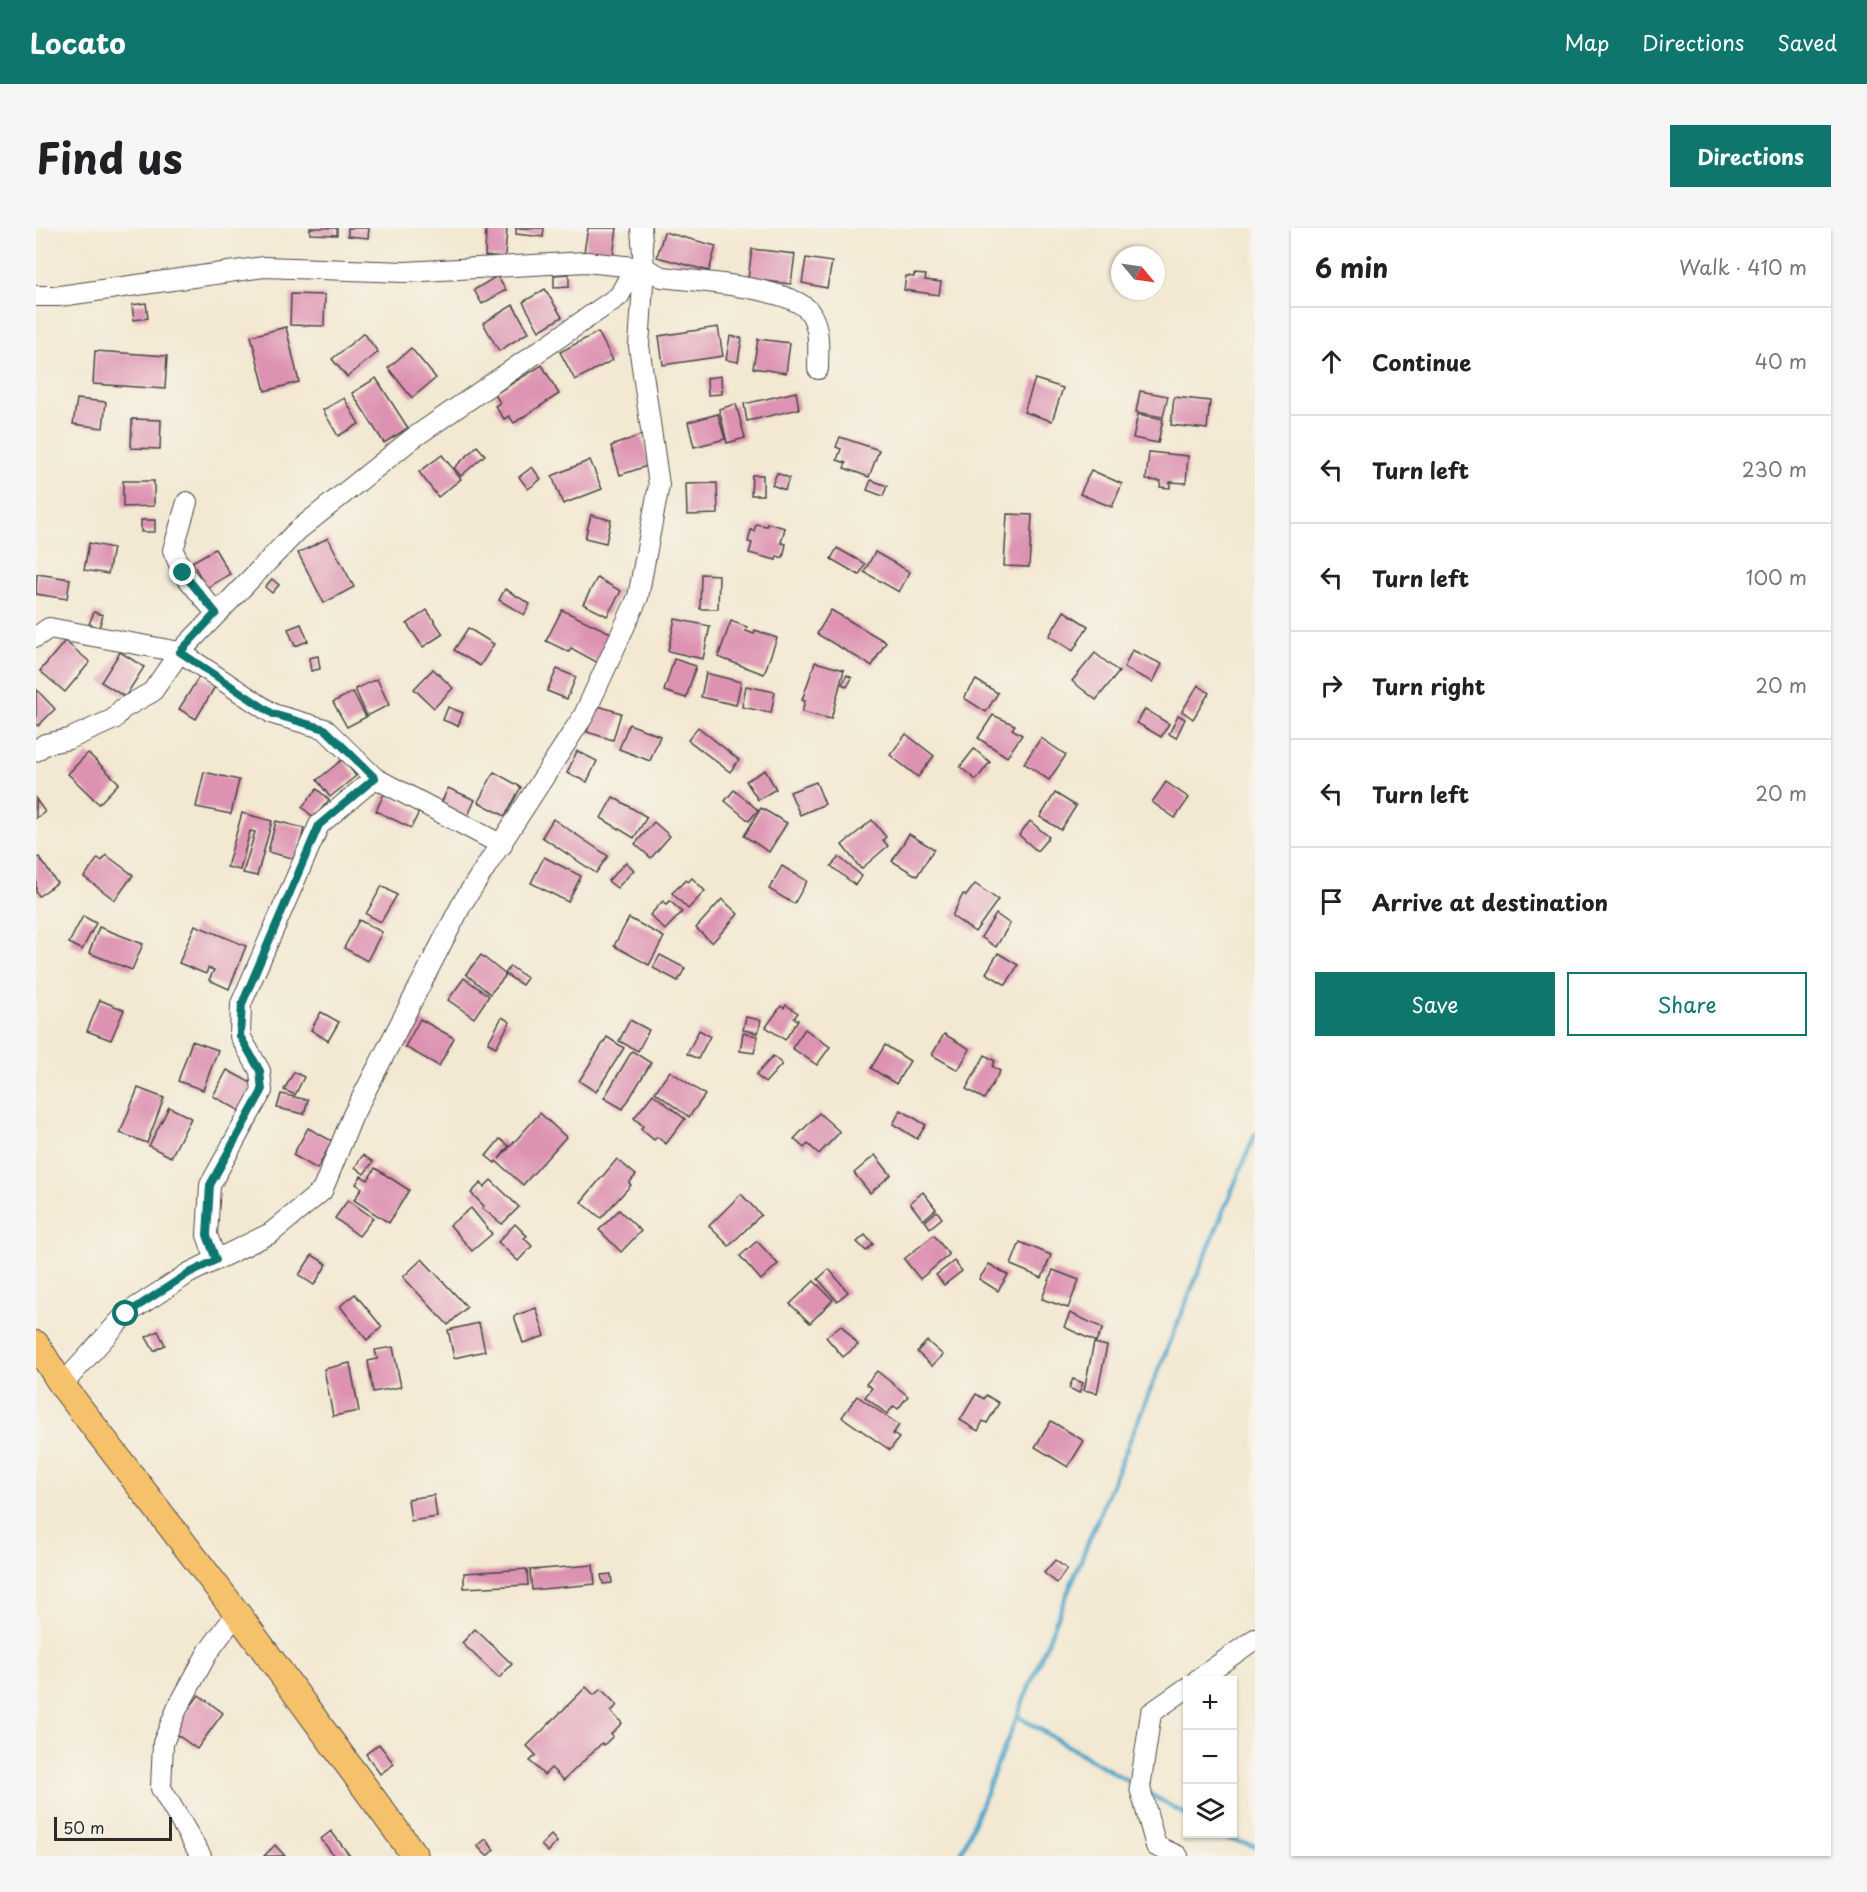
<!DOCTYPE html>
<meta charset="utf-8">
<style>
:root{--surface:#fff;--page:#f6f6f6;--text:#202124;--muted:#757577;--line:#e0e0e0;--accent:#0f766e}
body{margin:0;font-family:"Playpen Sans",sans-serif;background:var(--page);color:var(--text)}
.controls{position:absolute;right:18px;bottom:18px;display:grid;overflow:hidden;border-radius:0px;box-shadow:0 2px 4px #0004}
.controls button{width:54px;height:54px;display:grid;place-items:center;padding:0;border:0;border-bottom:2px solid var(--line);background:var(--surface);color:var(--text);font:30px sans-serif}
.compass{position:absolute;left:1075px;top:18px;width:54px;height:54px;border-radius:50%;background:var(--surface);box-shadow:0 2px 4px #0004;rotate:119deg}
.scale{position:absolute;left:18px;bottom:15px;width:118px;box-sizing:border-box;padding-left:6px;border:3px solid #2b2b2b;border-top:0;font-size:16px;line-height:21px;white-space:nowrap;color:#2b2b2b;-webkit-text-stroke:4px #f7f3e8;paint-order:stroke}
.stop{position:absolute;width:18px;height:18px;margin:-14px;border:4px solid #0f766e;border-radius:50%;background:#fff}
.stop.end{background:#0f766e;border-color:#fff;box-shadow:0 2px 6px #0008}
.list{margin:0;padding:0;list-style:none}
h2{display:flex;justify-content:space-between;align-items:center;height:78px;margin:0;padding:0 24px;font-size:26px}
h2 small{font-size:20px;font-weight:400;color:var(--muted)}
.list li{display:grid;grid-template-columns:39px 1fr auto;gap:18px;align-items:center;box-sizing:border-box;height:108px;padding:0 24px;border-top:2px solid var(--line)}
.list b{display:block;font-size:22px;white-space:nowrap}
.list em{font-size:20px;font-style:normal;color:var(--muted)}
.actions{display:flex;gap:12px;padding:18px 24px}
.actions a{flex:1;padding:14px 0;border:2px solid var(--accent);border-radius:0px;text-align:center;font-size:21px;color:var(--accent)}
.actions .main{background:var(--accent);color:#fff}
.icon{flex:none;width:33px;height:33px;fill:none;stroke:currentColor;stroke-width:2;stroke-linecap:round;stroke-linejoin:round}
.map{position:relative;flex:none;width:1219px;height:1628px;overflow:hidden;border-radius:0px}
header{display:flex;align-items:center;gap:36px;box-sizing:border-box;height:84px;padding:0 30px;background:var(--accent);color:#fff}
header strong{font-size:28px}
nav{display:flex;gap:33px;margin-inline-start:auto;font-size:21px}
.intro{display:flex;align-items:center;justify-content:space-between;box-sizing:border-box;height:144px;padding:0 36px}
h1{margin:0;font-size:42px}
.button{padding:15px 27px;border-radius:0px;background:var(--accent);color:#fff;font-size:21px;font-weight:700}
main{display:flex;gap:36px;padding:0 36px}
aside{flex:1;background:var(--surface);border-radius:0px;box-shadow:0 2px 4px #0004}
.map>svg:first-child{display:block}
</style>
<header>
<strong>Locato</strong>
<nav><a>Map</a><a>Directions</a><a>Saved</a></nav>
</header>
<div class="intro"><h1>Find us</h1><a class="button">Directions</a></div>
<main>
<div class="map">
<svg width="1219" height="1628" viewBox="0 0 1219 1628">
<rect width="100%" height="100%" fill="#f7f3e8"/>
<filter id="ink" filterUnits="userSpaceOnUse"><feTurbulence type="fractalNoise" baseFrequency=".0167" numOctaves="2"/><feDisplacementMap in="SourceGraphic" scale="12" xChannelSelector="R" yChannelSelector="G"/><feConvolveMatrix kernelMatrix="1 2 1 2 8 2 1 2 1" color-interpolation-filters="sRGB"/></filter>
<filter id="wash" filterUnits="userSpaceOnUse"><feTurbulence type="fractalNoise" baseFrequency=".008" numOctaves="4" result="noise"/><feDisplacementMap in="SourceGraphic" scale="24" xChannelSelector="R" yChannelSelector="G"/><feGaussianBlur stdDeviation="1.35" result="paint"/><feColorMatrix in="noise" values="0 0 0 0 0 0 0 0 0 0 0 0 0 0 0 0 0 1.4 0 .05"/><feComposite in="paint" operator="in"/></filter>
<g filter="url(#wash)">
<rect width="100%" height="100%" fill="#f3e8d2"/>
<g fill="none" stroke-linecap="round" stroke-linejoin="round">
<g stroke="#4ca5c9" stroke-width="4.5">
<polyline points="981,1488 1100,1558"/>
<polyline points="1112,1565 1152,1588"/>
<polyline points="1181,1606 1192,1611 1219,1618"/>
<polyline points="924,1628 1219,906"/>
</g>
</g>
<g id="blocks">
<g fill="#dd92b1">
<polygon points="274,0 301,0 301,7 274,6"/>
<polygon points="312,0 333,0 332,10 312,8"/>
<polygon points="450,0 471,0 469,30 449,28"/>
<polygon points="480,0 508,0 507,9 480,6"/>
<polygon points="552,0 581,0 577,28 548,24"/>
<polygon points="628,4 680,18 673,43 621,29"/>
<polygon points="716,21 759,26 755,56 712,51"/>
<polygon points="770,30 796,34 791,60 766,55"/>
<polygon points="533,46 533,59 518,60 518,47"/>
<polygon points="878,46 890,47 889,52 905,54 903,67 868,62 870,48 878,49"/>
<polygon points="461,48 470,62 446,76 438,62"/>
<polygon points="509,61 526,89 503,103 487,74"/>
<polygon points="255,66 289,67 288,98 254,97"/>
<polygon points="110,75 112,90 98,92 96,77"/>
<polygon points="477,77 493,104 463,123 447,95"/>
<polygon points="250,99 263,154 229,163 215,108"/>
<polygon points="682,99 687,128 627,137 623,108"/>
<polygon points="562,104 577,132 539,152 524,124"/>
<polygon points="328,105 342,124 311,149 296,131"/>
<polygon points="694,108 706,110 702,134 690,132"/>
<polygon points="722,111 754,115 750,145 717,140"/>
<polygon points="375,120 400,150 376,170 352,140"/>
<polygon points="59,123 131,128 129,161 57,156"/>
<polygon points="506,137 523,166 478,195 473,188 468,191 459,178 464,175 459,166"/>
<polygon points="685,148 686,166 672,167 671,150"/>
<polygon points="340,150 372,200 348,215 316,165"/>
<polygon points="999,151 1027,160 1016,193 988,184"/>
<polygon points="1104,163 1132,168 1127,189 1100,184"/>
<polygon points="760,164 763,181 711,193 708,176"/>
<polygon points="1138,169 1174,173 1171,201 1135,197"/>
<polygon points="308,170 323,196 302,208 287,182"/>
<polygon points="41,171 70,174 67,200 37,196"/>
<polygon points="700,176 709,210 691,215 683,181"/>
<polygon points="682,186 689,211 658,219 652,194"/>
<polygon points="1102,186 1127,191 1122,215 1097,210"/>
<polygon points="96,191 125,192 124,221 95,220"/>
<polygon points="605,207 614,237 584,247 575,218"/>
<polygon points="804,209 843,222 833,249 808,240 810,235 801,232 805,221 800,219"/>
<polygon points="441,218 449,227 425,248 418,240"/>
<polygon points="1113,224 1152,228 1150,255 1134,254 1134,260 1124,259 1125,253 1110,252"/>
<polygon points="406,227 425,251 402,269 383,244"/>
<polygon points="554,232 566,261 527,276 516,248"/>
<polygon points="496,239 505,251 492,261 483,249"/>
<polygon points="1055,242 1086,256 1076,279 1044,266"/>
<polygon points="741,245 753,250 749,262 736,257"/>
<polygon points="716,247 727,247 727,267 715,267"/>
<polygon points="835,252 851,258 847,268 831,262"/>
<polygon points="87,253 118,253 118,278 87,279"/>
<polygon points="681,255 682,286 651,287 650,256"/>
<polygon points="971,286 996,287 993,339 968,338"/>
<polygon points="555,287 575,292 570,315 549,310"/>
<rect x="105" y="292" width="14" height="12"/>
<polygon points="731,295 749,300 745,315 750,316 747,330 741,328 740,332 713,325 716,315 712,314 715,302 718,303 720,296 731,298"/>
<polygon points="292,310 318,359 288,375 262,325"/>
<polygon points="53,315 77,320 72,346 48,342"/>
<polygon points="801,320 829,336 823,347 795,331"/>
<polygon points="179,321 194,346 171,360 156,334"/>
<polygon points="839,324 874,344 863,364 828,344"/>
<polygon points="1,346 34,351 31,371 0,366"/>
<polygon points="665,346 683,347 682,381 664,381"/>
<polygon points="561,350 585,363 571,388 547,376"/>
<polygon points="236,351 243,357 236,365 229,359"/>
<polygon points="469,361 494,376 488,387 463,372"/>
<polygon points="391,382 407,406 387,419 371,396"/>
<polygon points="526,382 579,407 564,436 535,420 533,424 510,413"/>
<polygon points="795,382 850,414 836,438 781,406"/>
<polygon points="1028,383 1052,398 1037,423 1013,408"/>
<polygon points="58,384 67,387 63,400 53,396"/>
<polygon points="639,391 674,398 667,431 632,423"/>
<polygon points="695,393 711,399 710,403 718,406 719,402 741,410 728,446 682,429"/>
<polygon points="265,396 272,413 259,418 252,401"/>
<polygon points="432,400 458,416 444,438 418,422"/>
<polygon points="29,413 54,434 29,464 4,443"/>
<polygon points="1096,422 1126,436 1117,454 1088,440"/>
<polygon points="84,424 108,439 89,469 65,454"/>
<polygon points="1059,425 1083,444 1060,472 1036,453"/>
<polygon points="282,428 284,441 275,443 273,430"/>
<polygon points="638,431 660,438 650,470 628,463"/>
<polygon points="779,434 808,442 795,491 766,484 769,473 766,472"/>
<polygon points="397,441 417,460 398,480 378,461"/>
<polygon points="521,441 540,449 531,471 511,463"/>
<polygon points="670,445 705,454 700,477 665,469"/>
<polygon points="164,447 180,457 160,491 143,481"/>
<polygon points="811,447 816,450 811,459 806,456"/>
<polygon points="341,451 353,477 331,488 319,461"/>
<polygon points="940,452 962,465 950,484 928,470"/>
<polygon points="1162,457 1173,465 1157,491 1146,483"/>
<polygon points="710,458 739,464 735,485 706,479"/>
<polygon points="0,461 19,481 2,498 0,496"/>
<polygon points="317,464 330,489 311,499 297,474"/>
<polygon points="559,477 585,485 577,512 551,504"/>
<polygon points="412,479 427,485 422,498 407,492"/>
<polygon points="1109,481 1133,496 1125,509 1101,495"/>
<polygon points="957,487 979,497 976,501 986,507 971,529 942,510"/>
<polygon points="1142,487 1149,491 1140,510 1133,506"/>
<polygon points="593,496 624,508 614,533 583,521"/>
<polygon points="662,499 703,532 694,544 652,512"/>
<polygon points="870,506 898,528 882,549 854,527"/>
<polygon points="1005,510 1030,527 1013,552 988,535"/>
<polygon points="938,521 954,534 940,552 924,539"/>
<polygon points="541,523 561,533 551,554 531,545"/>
<polygon points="52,525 83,555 63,576 32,546"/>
<polygon points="307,531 320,548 294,569 281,552"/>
<polygon points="729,542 740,561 722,572 710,553"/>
<polygon points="168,544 203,552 195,586 160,579"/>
<polygon points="458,544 485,559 469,588 442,574"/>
<polygon points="780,554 789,576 764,587 754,564"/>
<polygon points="1130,554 1153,570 1139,590 1116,574"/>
<polygon points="412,560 439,572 430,592 403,580"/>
<polygon points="281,561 293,572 278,590 266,579"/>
<polygon points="698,562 722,582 713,593 689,573"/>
<polygon points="1019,565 1040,578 1025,602 1004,589"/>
<polygon points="348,566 383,584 375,600 340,583"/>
<polygon points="577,569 611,589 598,610 565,590"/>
<polygon points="0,571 9,584 0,590"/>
<polygon points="725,580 751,595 733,624 708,608"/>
<polygon points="206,585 236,593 221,648 207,645 219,604 214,603 204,642 191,639"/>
<polygon points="517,591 572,628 560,645 506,609"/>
<polygon points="836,592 850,609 847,612 852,618 825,641 806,617"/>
<polygon points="240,593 268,600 260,631 232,624"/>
<polygon points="994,593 1013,609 1001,623 983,607"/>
<polygon points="618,594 634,608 615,630 599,616"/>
<polygon points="873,606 898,621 881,648 856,633"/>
<polygon points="70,627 97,647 79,672 48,649 62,630 66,633"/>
<polygon points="3,629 21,655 3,668 0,664 0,631"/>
<polygon points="508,629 545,648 532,674 495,655"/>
<polygon points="803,629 826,648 819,657 795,638"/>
<polygon points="590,634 598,642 581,660 572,653"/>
<polygon points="746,638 771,653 758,676 733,661"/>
<polygon points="656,650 669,663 652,681 636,665 650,652 652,654"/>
<polygon points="939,656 962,672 939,704 916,688 927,666 930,668"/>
<polygon points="346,658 361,667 345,694 330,686"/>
<polygon points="686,671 702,686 676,715 660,700"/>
<polygon points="627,673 630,677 634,673 646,684 629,702 614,687"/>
<polygon points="960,686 974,696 960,719 945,709"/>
<polygon points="47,688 60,695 46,722 33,715"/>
<polygon points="593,690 628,709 613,737 578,718"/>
<polygon points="323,692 346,704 331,733 308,720"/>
<polygon points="159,697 210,718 193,761 173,752 178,742 172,740 170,746 143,735"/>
<polygon points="63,699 107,716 96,742 53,725"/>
<polygon points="962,725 982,737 970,757 950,745"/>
<polygon points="445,727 470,747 454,766 430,746"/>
<polygon points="624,727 649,740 642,753 617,740"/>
<polygon points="474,738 491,750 486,757 469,746"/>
<polygon points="428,750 453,768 438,790 412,772"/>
<polygon points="64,772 88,782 75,812 51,803"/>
<polygon points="750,777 762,785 758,790 762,792 749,812 730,799 745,778 748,780"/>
<polygon points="285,784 303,794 292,813 275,802"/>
<polygon points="466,789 474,794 460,819 452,815"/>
<polygon points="710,789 725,792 722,805 707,802"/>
<polygon points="384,791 418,810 403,838 369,819"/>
<polygon points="594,792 613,802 602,823 583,813"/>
<polygon points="769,801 794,819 781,837 756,820"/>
<polygon points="663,802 674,808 662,831 651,826"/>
<polygon points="707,805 722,808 718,825 704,823"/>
<polygon points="908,806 934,821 922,842 896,827"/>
<polygon points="571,809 588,820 560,864 543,853"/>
<polygon points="156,813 182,822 167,862 142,853"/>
<polygon points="849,817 874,833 860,856 835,840"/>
<polygon points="596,823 615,835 587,881 568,870"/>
<polygon points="949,827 959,833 956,838 964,843 948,871 930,861"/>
<polygon points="737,828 746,836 729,855 720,847"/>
<polygon points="191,842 221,858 206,884 177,868"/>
<polygon points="634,843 669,867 653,889 619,864"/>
<polygon points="258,844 268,849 259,867 248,862"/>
<polygon points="102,860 128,870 111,915 84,905"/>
<polygon points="245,866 272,872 268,886 241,880"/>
<polygon points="617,866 649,891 630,916 621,909 618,912 605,901 607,898 598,890"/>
<polygon points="133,879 155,890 135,929 113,918"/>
<polygon points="865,882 890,897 881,911 857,896"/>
<polygon points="504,885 530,909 487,957 460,933 459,935 450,928 464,911 473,918 463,931"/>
<polygon points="783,885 804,904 783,926 772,916 768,920 758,911"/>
<polygon points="272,900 296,913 281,941 257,927"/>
<polygon points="327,927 337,934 328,946 319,939"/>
<polygon points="839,927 855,947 834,965 818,945"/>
<polygon points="581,931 600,947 593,955 595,957 565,990 545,974"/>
<polygon points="339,940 373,962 353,995 318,972 326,960 320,956 325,948 332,952"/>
<polygon points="455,952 483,979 466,996 446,980 448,978 435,965 445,955 448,959"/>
<polygon points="887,964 900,981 887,992 874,975"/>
<polygon points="705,966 725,987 693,1018 673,998"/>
<polygon points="312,972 337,990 323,1008 299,990"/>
<polygon points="435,980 456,1006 436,1023 414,997"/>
<polygon points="583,982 605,1003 585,1024 563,1002"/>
<polygon points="901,983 906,990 894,1000 889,993"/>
<polygon points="479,996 491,1008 488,1010 496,1018 482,1033 462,1014"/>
<polygon points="829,1007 837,1016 830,1023 821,1014"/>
<polygon points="898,1007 913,1027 884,1051 868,1031"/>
<polygon points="721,1013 742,1036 725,1052 704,1028"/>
<polygon points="984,1014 1015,1027 1006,1050 975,1037"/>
<polygon points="276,1027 291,1036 278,1057 263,1047"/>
<polygon points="386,1031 431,1079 412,1097 367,1049"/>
<polygon points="918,1033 926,1043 908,1057 900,1047"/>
<polygon points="953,1036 972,1047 962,1063 943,1051"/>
<polygon points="793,1041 812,1064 801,1073 782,1051"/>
<polygon points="1017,1042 1043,1052 1032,1080 1006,1071"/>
<polygon points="778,1053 797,1072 774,1095 754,1076"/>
<polygon points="319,1066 346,1099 331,1112 304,1078"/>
<polygon points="500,1080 509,1108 487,1115 478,1088"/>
<polygon points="1034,1085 1067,1100 1060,1114 1028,1099"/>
<polygon points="443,1095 449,1123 418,1130 412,1102"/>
<polygon points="805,1097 822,1117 807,1129 790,1109"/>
<polygon points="122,1103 129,1117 118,1123 110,1109"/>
<polygon points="891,1113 907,1127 896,1138 881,1124"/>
<polygon points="1058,1115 1071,1118 1061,1165 1048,1162"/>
<polygon points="357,1119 365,1159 337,1164 332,1133 341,1131 339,1122"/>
<polygon points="314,1135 323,1183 297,1188 288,1141"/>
<polygon points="841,1143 872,1168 862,1181 858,1178 851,1186 829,1169 836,1160 830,1156"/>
<polygon points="1037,1151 1047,1155 1043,1165 1033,1160"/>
<polygon points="940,1166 948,1171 950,1167 963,1175 951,1195 947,1193 942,1203 924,1192"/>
<polygon points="821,1168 863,1197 857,1206 863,1210 854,1222 806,1189"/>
<polygon points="1015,1193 1048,1213 1032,1239 999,1219"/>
<polygon points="398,1267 401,1289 375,1293 372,1271"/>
<polygon points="1019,1332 1031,1341 1021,1355 1008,1345"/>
<polygon points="557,1337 559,1356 496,1362 494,1342"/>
<polygon points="491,1341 492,1357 428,1360 428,1345"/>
<polygon points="575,1346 576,1355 567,1356 565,1347"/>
<polygon points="439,1401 476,1436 463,1450 426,1415"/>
<polygon points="550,1459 558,1467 565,1461 581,1477 575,1484 586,1495 575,1506 577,1508 568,1517 566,1515 528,1552 515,1540 508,1547 494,1533 500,1527 491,1518"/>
<polygon points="163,1467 187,1485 161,1521 136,1503"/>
<polygon points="343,1516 358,1536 344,1546 330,1526"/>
<polygon points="295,1603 314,1628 298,1628 285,1611"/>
<polygon points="515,1607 521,1614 512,1624 505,1617"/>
<polygon points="450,1611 458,1622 451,1628 441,1618"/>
<polygon points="239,1617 249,1628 228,1628"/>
</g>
</g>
</g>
<g filter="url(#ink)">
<use href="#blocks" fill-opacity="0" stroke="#494744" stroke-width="1.5"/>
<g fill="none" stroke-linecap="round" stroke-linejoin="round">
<defs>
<g id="minor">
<path d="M0,68h24l204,-29 141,5 181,-10 58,6 18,9c31,4 128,10 147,34 12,16 9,40 9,58"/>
<polyline points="151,274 137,322 147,345 180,385"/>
<polyline points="0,409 13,400 144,424 237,486 289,501 339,550 466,617"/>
<polyline points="0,523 9,516 33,511 78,491 86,481 116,464 144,424 261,303 377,210 583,68 599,39"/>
<polyline points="180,1032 171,1007 174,957 226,863 224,843 204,808 205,776 283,597 339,550"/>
<polyline points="26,1157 90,1086 153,1045 235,1005 286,963 317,887 427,674 548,487 602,369 623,257 603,118 608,40 605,0"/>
<polyline points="1161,1452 1219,1411"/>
<polyline points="165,1628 125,1560 127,1515 141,1481 172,1424 201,1385"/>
<polyline points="1142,1628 1120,1618 1104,1560 1115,1485 1152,1459"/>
</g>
<polyline id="major" points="0,1116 26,1157 201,1385 379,1628"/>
</defs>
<use href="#minor" stroke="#494744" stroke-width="22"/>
<use href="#major" stroke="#494744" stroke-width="28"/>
<use href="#minor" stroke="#fff" stroke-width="20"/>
<use href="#major" stroke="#f5c16b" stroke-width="26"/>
</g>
</g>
<g fill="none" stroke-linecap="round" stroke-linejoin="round" filter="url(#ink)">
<polyline stroke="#0f766e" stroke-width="8" points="90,1086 153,1045 180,1032 171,1007 174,957 226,863 224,843 204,808 206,776 283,597 339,550 289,501 237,486 144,424 180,385 147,345"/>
</g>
</svg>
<div class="controls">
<button>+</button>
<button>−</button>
<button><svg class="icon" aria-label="layers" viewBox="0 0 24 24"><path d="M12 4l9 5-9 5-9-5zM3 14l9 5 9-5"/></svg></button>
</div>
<svg class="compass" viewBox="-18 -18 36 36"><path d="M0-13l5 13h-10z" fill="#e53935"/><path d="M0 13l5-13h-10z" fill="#757577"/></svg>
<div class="scale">50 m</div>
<div class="stop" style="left:90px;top:1086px"></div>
<div class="stop end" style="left:147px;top:345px"></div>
</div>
<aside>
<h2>6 min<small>Walk · 410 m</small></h2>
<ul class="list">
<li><svg class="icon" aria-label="ahead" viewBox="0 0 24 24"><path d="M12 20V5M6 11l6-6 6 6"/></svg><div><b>Continue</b></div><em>40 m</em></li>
<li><svg class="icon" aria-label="left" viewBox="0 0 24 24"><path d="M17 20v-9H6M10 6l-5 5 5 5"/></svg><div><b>Turn left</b></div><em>230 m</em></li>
<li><svg class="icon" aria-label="left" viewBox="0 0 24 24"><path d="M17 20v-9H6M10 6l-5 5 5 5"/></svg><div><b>Turn left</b></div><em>100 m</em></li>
<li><svg class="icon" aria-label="right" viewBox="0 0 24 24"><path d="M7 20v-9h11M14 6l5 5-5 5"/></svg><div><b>Turn right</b></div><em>20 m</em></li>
<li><svg class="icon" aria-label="left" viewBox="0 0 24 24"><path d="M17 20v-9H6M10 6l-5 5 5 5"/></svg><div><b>Turn left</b></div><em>20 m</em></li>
<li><svg class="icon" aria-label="arrive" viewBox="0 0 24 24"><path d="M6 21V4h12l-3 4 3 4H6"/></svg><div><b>Arrive at destination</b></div></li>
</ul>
<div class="actions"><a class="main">Save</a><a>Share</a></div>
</aside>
</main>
